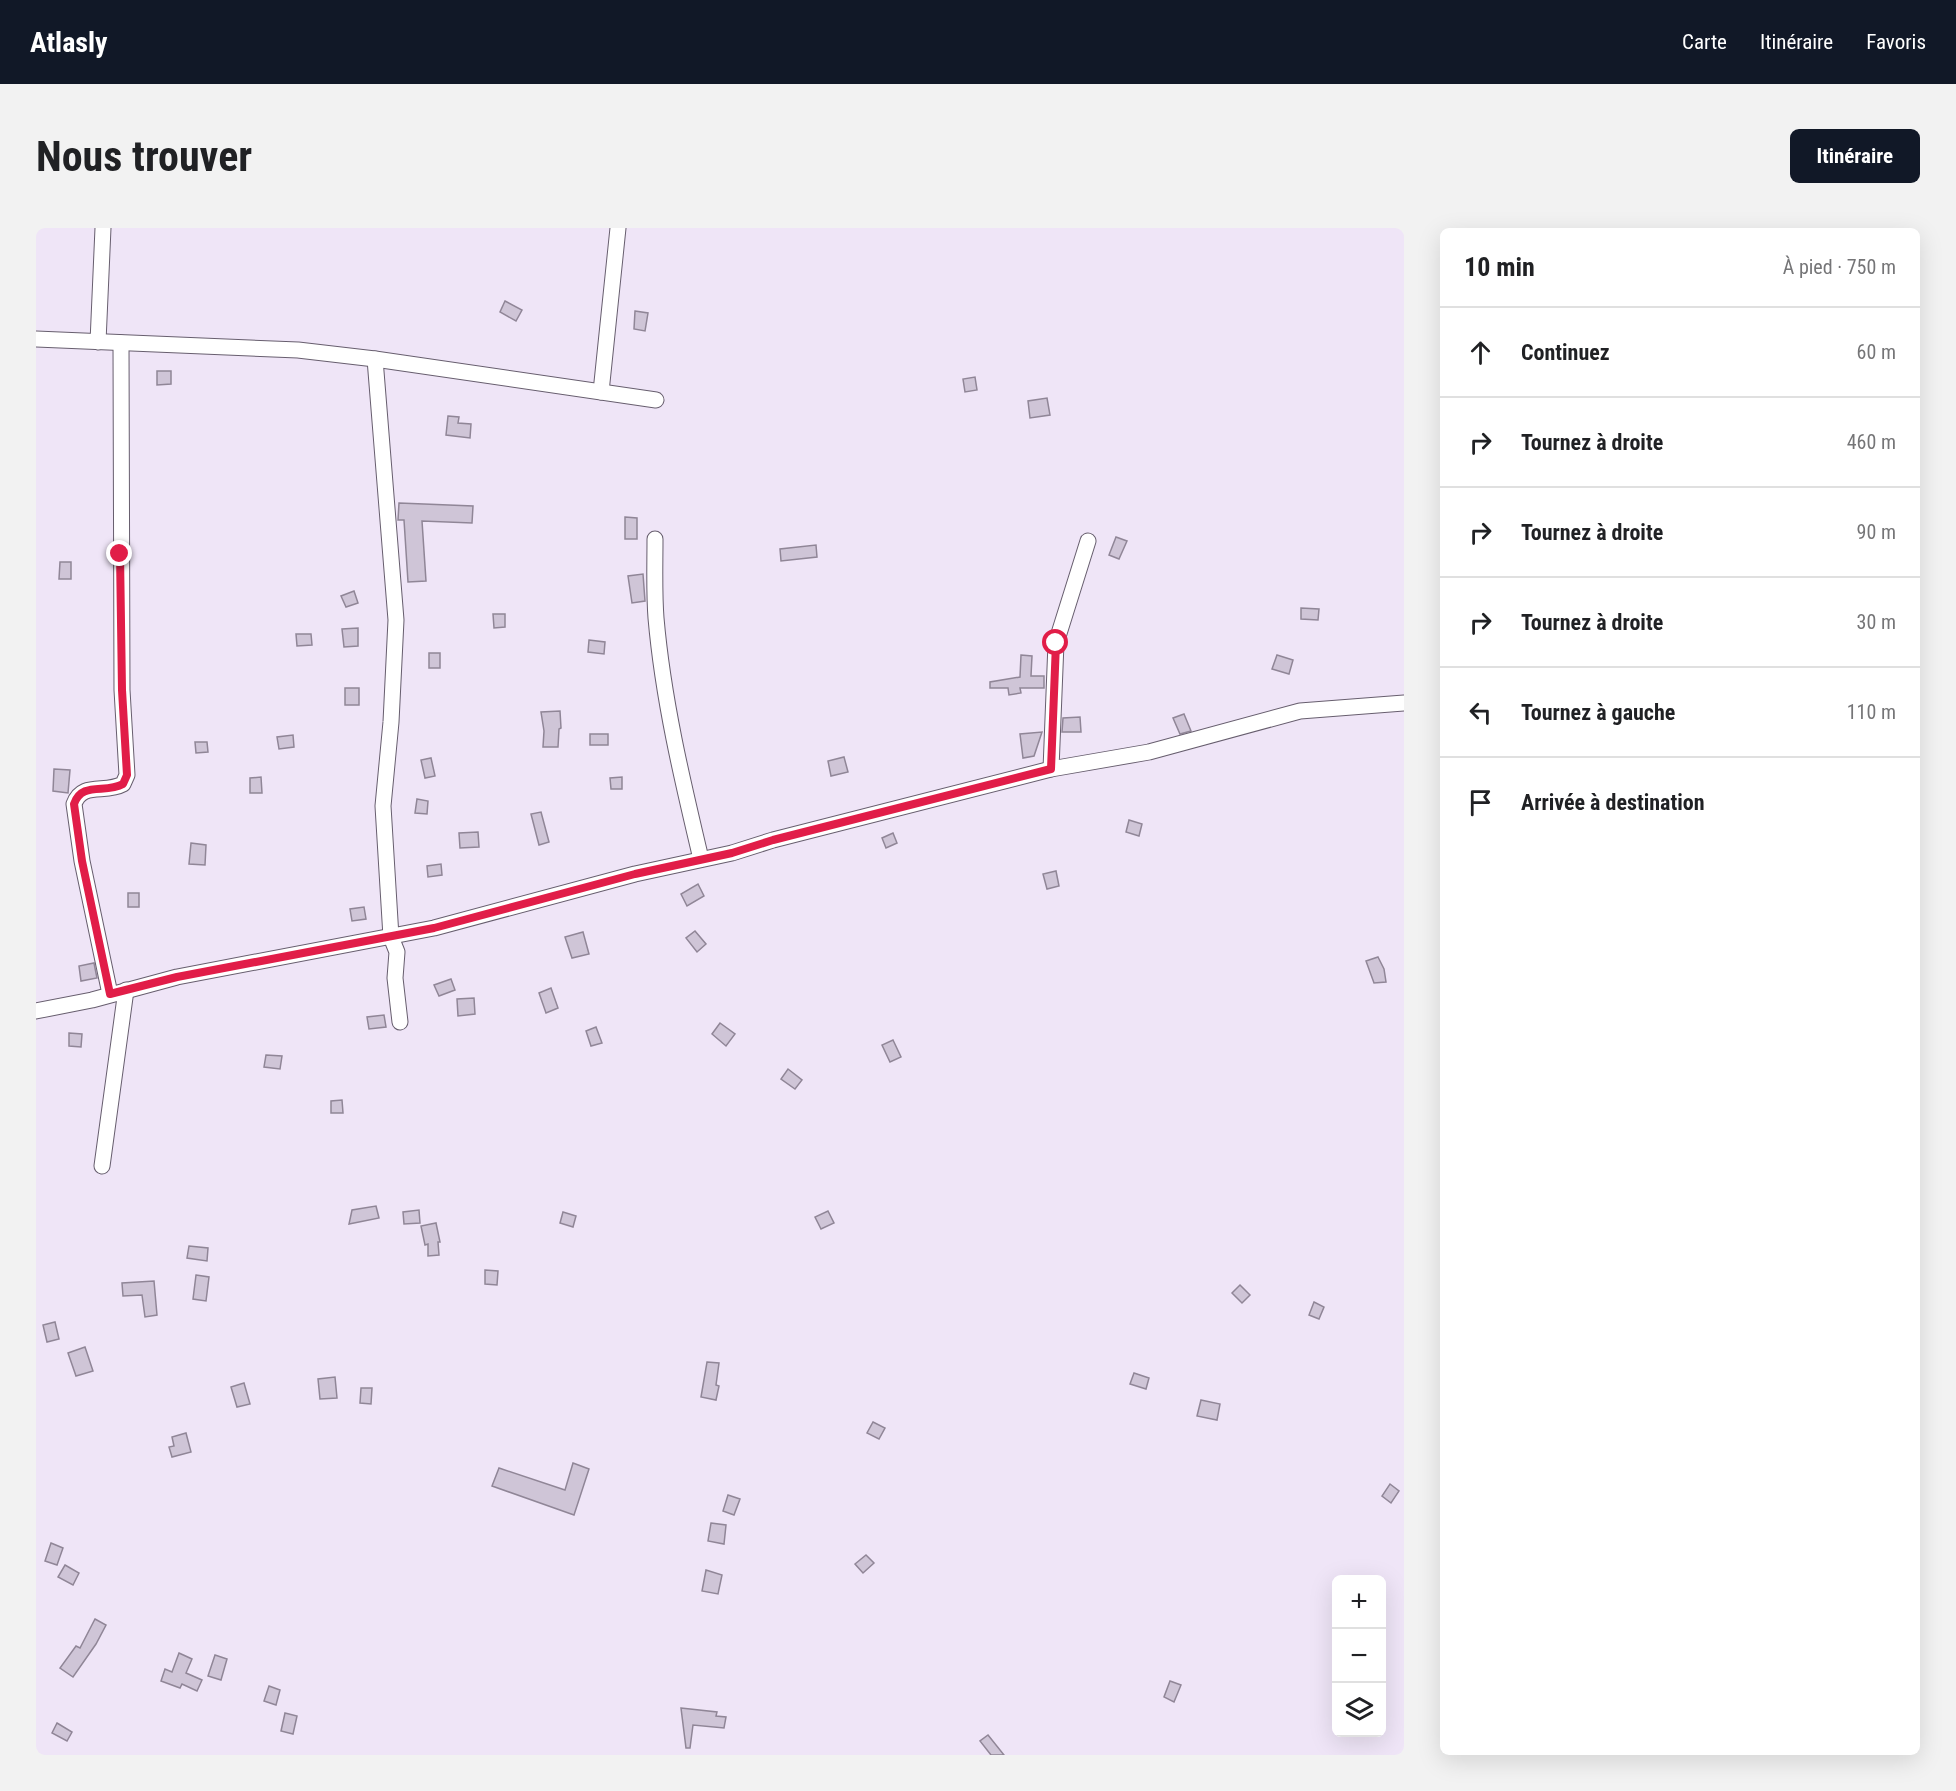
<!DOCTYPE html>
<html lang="fr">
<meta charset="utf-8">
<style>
:root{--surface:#fff;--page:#f2f2f2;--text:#202124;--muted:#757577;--line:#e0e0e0;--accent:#111827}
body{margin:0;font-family:"Roboto Condensed",sans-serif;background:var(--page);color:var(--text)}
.controls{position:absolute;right:18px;bottom:18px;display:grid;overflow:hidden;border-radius:9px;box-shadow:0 6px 24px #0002}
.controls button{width:54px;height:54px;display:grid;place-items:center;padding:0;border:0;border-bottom:2px solid var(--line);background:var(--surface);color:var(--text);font:30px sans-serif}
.stop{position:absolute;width:18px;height:18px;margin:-14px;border:4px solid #e11d48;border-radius:50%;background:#fff}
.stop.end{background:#e11d48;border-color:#fff;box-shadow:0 2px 6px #0008}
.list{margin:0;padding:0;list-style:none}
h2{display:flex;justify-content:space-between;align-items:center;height:78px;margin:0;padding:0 24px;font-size:26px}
h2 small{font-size:20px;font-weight:400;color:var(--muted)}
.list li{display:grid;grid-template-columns:39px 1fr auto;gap:18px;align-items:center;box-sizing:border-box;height:90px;padding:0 24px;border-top:2px solid var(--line)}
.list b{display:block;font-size:22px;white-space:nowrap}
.list em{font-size:20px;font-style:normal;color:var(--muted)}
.icon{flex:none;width:33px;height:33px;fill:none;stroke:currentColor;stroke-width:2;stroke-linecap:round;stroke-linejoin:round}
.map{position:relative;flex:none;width:1368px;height:1527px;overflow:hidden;border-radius:9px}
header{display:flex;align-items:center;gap:36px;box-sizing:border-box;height:84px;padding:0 30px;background:var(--accent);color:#fff}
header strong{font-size:28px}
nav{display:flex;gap:33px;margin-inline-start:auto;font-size:21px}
.intro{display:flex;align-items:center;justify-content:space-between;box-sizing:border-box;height:144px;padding:0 36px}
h1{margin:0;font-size:42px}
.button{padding:15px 27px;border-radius:9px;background:var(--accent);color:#fff;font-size:21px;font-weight:700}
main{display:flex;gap:36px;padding:0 36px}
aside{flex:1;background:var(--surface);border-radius:9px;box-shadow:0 6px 24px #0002}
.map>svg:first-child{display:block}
</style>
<header>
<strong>Atlasly</strong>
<nav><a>Carte</a><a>Itinéraire</a><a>Favoris</a></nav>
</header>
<div class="intro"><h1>Nous trouver</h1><a class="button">Itinéraire</a></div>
<main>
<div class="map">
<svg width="1368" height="1527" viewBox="0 0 1368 1527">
<rect width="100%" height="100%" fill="#efe5f7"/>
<g fill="#cfc5d7" stroke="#908697" stroke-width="1.5">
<polygon points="469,73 486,82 480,93 464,84"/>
<polygon points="599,83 612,85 609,103 598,101"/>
<polygon points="121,143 135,143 135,156 121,157"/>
<polygon points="939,149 941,162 929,164 927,151"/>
<polygon points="1011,170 1014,187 994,190 992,173"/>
<polygon points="412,188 423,189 422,195 435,196 434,210 410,207"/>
<polygon points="363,275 437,278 436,295 386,293 390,353 372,354 368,292 362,292"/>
<polygon points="589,289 601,290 601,311 589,311"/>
<polygon points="1080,309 1091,313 1083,331 1073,327"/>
<polygon points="780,317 781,329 745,333 744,321"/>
<polygon points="24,334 35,334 35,351 23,351"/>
<polygon points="607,346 609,373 596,375 592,348"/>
<polygon points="318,363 322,375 310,379 305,368"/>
<polygon points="1265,380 1283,381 1282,392 1265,391"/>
<polygon points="457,386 469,386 469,399 458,400"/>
<polygon points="322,400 322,418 308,419 306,401"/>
<polygon points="260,406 275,406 276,417 261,418"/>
<polygon points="553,412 569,414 568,426 552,424"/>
<rect x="393" y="425" width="11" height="15"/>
<polygon points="985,427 996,428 995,448 1008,448 1008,460 984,460 985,465 973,467 972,460 954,460 954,454 984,449"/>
<polygon points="1241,427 1257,432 1253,446 1236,441"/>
<rect x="309" y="460" width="14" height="17"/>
<polygon points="524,483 525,500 523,501 522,519 507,519 508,503 505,484"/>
<polygon points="1148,486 1155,503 1144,506 1137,490"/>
<polygon points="1044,489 1045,504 1026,504 1027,490"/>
<polygon points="1006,504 998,528 987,530 984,506"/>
<rect x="554" y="506" width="18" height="11"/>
<polygon points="257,507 258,519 243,521 241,509"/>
<polygon points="159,514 171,514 172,524 160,525"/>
<polygon points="808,529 812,544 795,548 792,533"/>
<polygon points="395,530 399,548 389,550 385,532"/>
<polygon points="18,541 34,542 32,565 17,563"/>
<polygon points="225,549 226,565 214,565 214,550"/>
<polygon points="586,549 586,561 575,561 574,550"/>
<polygon points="381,571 392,573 391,586 379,585"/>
<polygon points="505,584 513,614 503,617 495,586"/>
<polygon points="1093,592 1106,596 1103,608 1090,604"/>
<polygon points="442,604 443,619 424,620 423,605"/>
<polygon points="857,605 861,615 850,620 846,610"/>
<polygon points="155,615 170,617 169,637 153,636"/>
<polygon points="405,636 406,647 392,649 391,638"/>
<polygon points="1020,643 1023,658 1011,661 1007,646"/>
<polygon points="662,656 668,668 651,678 645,666"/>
<rect x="92" y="665" width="11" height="14"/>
<polygon points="328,679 330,691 316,693 314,681"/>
<polygon points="659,703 670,716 661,724 650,710"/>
<polygon points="547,704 553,726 536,730 529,709"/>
<polygon points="1342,729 1348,741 1350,754 1338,755 1330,733"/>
<polygon points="58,735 61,750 45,753 43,738"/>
<polygon points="415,751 419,762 403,768 398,757"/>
<polygon points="515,760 522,780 510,785 503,765"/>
<polygon points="438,770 439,786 422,788 421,771"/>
<polygon points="348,787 350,799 333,801 331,789"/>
<polygon points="684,795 699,806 690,818 676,806"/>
<polygon points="560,799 566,815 555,818 550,803"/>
<polygon points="33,805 46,806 45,819 33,818"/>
<polygon points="857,812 865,829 854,834 846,817"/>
<polygon points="230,827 246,828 244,841 228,839"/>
<polygon points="752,841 766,852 759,861 745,851"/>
<polygon points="306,872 307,885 295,885 295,873"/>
<polygon points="340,978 343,990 313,996 316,982"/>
<polygon points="383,982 384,995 368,996 367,984"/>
<polygon points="792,983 798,995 785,1001 779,989"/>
<polygon points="527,984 540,988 537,999 524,995"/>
<polygon points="400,995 404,1014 402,1014 403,1027 392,1028 392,1016 389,1017 385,998"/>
<polygon points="153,1018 172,1020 171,1033 151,1030"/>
<polygon points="449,1042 462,1043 461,1057 449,1056"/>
<polygon points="160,1047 173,1049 170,1073 157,1071"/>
<polygon points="118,1053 121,1087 109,1089 106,1067 87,1068 86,1055"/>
<polygon points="1204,1057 1214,1067 1206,1075 1196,1065"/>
<polygon points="1278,1074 1288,1079 1283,1091 1273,1087"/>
<polygon points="19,1094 23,1111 11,1114 7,1097"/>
<polygon points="49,1119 57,1143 40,1148 32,1125"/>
<polygon points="671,1134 683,1135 680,1157 683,1158 680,1172 665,1169"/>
<polygon points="1098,1145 1113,1150 1110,1161 1094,1156"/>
<polygon points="299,1149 301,1170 284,1171 282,1151"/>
<polygon points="208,1155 214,1176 201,1179 195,1159"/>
<polygon points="325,1160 336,1160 335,1176 324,1175"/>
<polygon points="1165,1172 1184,1176 1181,1192 1161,1188"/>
<polygon points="837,1194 849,1200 843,1211 831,1205"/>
<polygon points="150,1205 155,1224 136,1229 133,1219 138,1218 136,1209"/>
<polygon points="537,1235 553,1241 538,1287 456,1258 463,1240 529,1262"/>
<polygon points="1354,1256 1363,1263 1355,1275 1346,1268"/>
<polygon points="692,1267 704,1271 698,1287 687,1283"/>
<polygon points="675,1295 690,1297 688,1316 672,1313"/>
<polygon points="15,1315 27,1320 21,1337 9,1333"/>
<polygon points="830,1327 838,1335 827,1345 819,1336"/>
<polygon points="29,1337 43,1345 37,1357 22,1349"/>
<polygon points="670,1342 686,1347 682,1366 666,1363"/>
<polygon points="59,1391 70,1397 60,1416 37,1449 24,1440 40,1418 44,1420"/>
<polygon points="143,1425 156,1431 150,1445 166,1452 161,1463 146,1456 144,1460 125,1453 129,1441 136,1444"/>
<polygon points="179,1427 191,1431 185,1452 172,1448"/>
<polygon points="1134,1453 1145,1457 1138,1474 1128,1469"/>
<polygon points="233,1458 244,1462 240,1477 228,1473"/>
<polygon points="645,1480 681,1484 680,1488 690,1489 688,1500 657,1497 654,1520 650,1520"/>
<polygon points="249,1485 261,1488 257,1506 245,1503"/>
<polygon points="21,1495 36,1504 31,1513 16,1505"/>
<polygon points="952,1507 968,1527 955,1527 944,1513"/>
</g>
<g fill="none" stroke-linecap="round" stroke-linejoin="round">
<defs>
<g id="minor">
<polyline points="0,111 262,122 339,131 620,172"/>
<polyline points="62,114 67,0"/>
<polyline points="339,131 360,392 355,494 347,578 355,709 361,724 359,750 364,794"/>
<polyline points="565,164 582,0"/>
<path d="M619,311c0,26 -1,53 1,79 7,81 26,161 45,241"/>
<polyline points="1015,541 1020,415 1052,313"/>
<path d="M74,766l-28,-133 -8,-57c8,-23 31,-10 49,-20l4,-9 -5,-85 -1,-347"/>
<polyline points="0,783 56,772 141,749 398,700 599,646 696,625 737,612 1015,541 1113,524 1264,483 1368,475"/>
<polyline points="66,938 90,762"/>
</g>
</defs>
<use href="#minor" stroke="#675e6e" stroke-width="17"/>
<use href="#minor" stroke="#fff" stroke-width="15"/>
</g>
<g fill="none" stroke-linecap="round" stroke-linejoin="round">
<path stroke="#e11d48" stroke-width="8" d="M84,326l2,136 5,85 -4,9c-18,10 -41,-3 -49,20l8,57 28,133 67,-17 257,-49 201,-54 97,-21 41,-13 278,-71 5,-126"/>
</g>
</svg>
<div class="controls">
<button>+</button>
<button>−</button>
<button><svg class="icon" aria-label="layers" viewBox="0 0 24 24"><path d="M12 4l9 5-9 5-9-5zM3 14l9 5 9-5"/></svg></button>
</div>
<div class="stop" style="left:1020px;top:415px"></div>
<div class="stop end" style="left:84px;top:326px"></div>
</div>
<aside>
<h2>10 min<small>À pied · 750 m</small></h2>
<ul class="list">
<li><svg class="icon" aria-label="ahead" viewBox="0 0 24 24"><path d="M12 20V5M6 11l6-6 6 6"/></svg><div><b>Continuez</b></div><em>60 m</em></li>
<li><svg class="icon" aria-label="right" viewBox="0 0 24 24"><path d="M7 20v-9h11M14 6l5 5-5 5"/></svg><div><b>Tournez à droite</b></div><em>460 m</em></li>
<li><svg class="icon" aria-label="right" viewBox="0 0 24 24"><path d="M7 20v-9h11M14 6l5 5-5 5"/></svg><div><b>Tournez à droite</b></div><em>90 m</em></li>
<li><svg class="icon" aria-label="right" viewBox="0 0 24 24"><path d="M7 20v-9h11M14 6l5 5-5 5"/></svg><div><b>Tournez à droite</b></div><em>30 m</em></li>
<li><svg class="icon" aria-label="left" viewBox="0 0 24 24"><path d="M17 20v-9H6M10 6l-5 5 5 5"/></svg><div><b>Tournez à gauche</b></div><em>110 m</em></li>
<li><svg class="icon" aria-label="arrive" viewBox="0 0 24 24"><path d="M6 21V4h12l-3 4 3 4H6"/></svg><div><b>Arrivée à destination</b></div></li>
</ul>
</aside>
</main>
